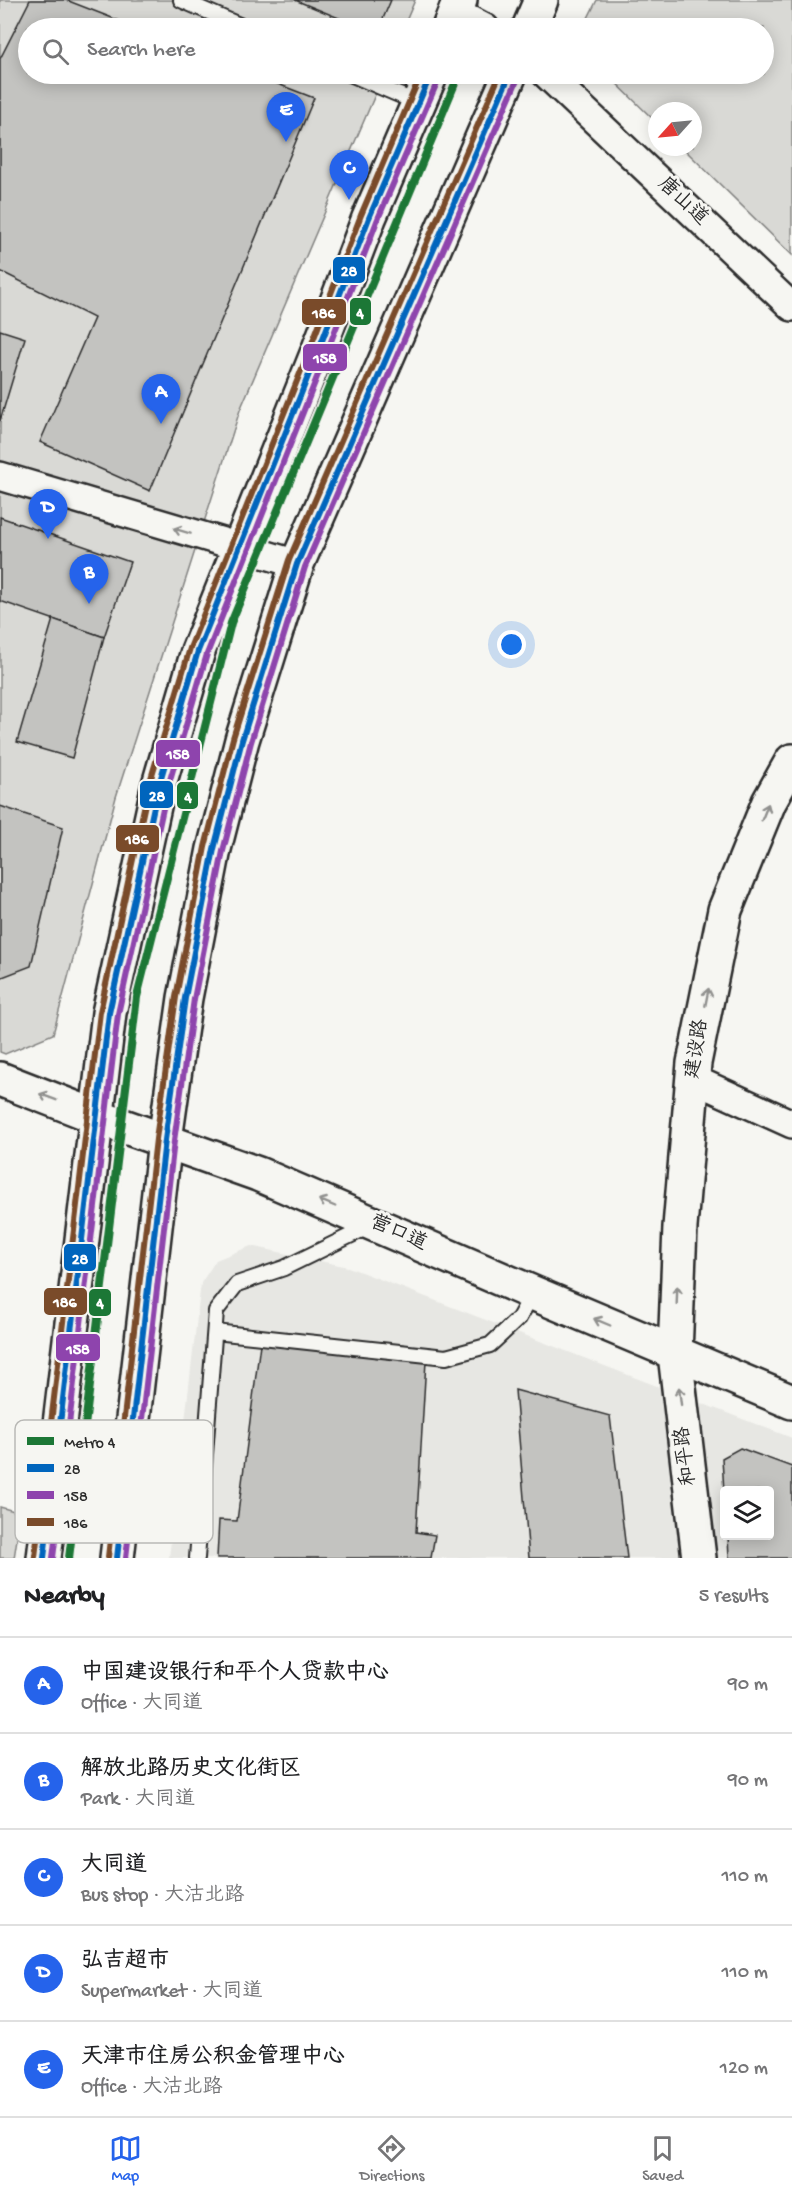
<!DOCTYPE html>
<meta charset="utf-8">
<style>
:root{--surface:#fff;--page:#f2f2f2;--text:#202124;--muted:#757577;--line:#e0e0e0;--accent:#2563eb}
body{margin:0;font-family:"Gochi Hand","LXGW WenKai TC",sans-serif;background:var(--page);color:var(--text)}
.controls{position:absolute;right:18px;bottom:18px;display:grid;overflow:hidden;border-radius:6px;box-shadow:0 3px 15px #0003}
.controls button{width:54px;height:54px;display:grid;place-items:center;padding:0;border:0;border-bottom:2px solid var(--line);background:var(--surface);color:var(--text);font:30px sans-serif}
.compass{position:absolute;left:648px;top:102px;width:54px;height:54px;border-radius:50%;background:var(--surface);box-shadow:0 3px 15px #0003;rotate:243deg}
.you{position:absolute;left:512px;top:645px;width:21px;height:21px;margin:-15px;border:4px solid #fff;border-radius:50%;background:#1a73e8;box-shadow:0 0 0 9px #1a73e833}
.badge{display:grid;place-items:center;width:39px;height:39px;border-radius:50%;background:var(--accent);color:#fff;font-size:20px;font-weight:700}
.pin{position:absolute;translate:-50% -50px;filter:drop-shadow(0 2px 3px #0008)}
.pin::after{content:'';position:absolute;top:32px;width:21px;height:18px;background:inherit;clip-path:polygon(0 0,100% 0,50% 100%)}
.list{margin:0;padding:0;list-style:none}
h2{display:flex;justify-content:space-between;align-items:center;height:78px;margin:0;padding:0 24px;font-size:26px}
h2 small{font-size:20px;font-weight:400;color:var(--muted)}
.list li{display:grid;grid-template-columns:39px 1fr auto;gap:18px;align-items:center;box-sizing:border-box;height:96px;padding:0 24px;border-top:2px solid var(--line)}
.list b{display:block;font-size:22px;white-space:nowrap}
.list p{margin:0;font-size:20px;white-space:nowrap;color:var(--muted)}
.list em{font-size:20px;font-style:normal;color:var(--muted)}
.icon{flex:none;width:33px;height:33px;fill:none;stroke:currentColor;stroke-width:2;stroke-linecap:round;stroke-linejoin:round}
.map{position:relative;flex:none;width:792px;height:1558px;overflow:hidden}
.search{position:absolute;background:var(--surface);box-shadow:0 3px 15px #0003;left:18px;right:18px;top:18px;height:66px;display:flex;align-items:center;gap:15px;box-sizing:border-box;padding:0 21px;border-radius:33px;color:var(--muted);font-size:22px}
.sheet{height:558px;background:var(--surface)}
nav{display:flex;justify-content:space-around;align-items:center;box-sizing:border-box;height:84px;border-top:2px solid var(--line);background:var(--surface);font-size:16px;color:var(--muted)}
nav a{display:grid;justify-items:center;gap:3px}
nav .on{color:var(--accent)}
.map>svg:first-child{display:block}
</style>
<div class="map">
<svg width="792" height="1558" viewBox="0 0 792 1558">
<rect width="100%" height="100%" fill="#f6f6f2"/>
<filter id="ink" filterUnits="userSpaceOnUse"><feTurbulence type="fractalNoise" baseFrequency=".0167" numOctaves="2"/><feDisplacementMap in="SourceGraphic" scale="12" xChannelSelector="R" yChannelSelector="G"/><feConvolveMatrix kernelMatrix="1 2 1 2 8 2 1 2 1" color-interpolation-filters="sRGB"/></filter>
<g filter="url(#ink)">
<path fill="#e7e7e3" fill-rule="evenodd" d="M251,1246l97,21 444,171v120h-623l32,-275 15,-23zM724,1490h46v46h-46z"/>
<g fill="#d9d9d5" stroke="#828280" stroke-width="1.5">
<polygon points="0,0 415,0 403,28 28,28 28,74 384,74 240,410 116,797 53,1034 5,1054 0,1052"/>
<polygon points="597,0 792,0 792,255 682,147 693,147 693,111 657,111 657,123 607,74 764,74 764,28 583,28"/>
<polygon points="0,1507 21,1513 14,1558 0,1558"/>
</g>
<g fill="#c3c3c0" stroke="#2b2b2b" stroke-width="1.5">
<polygon points="30,0 66,0 138,28 28,28 28,74 252,74 314,98 150,491 40,442 94,318 0,271 0,59"/>
<polygon points="295,0 391,0 379,28 363,28"/>
<polygon points="0,330 25,338 0,421"/>
<polygon points="0,517 130,562 104,637 0,601"/>
<polygon points="53,619 104,637 72,758 17,742"/>
<polygon points="0,806 63,827 31,966 0,978"/>
<polygon points="260,1344 426,1361 416,1532 435,1535 431,1558 217,1558 219,1520 237,1521"/>
<polygon points="515,1390 610,1416 627,1558 529,1558"/>
<polygon points="740,1448 792,1467 792,1558 729,1558 728,1536 770,1536 770,1490 724,1492 722,1458"/>
</g>
<g fill="none" stroke-linecap="round" stroke-linejoin="round">
<defs>
<g id="lane">
<polyline points="181,0 246,28"/>
<polyline points="350,74 418,103"/>
<polyline points="215,1332 446,1357 490,1345 519,1318 533,1293"/>
<polyline points="197,1558 216,1311 237,1284 284,1268 370,1226"/>
</g>
<g id="street">
<polyline points="455,12 485,28"/>
<polyline points="546,74 792,307"/>
<polyline points="0,476 297,564"/>
<polyline points="693,1079 792,1124"/>
</g>
<g id="secondary">
<polyline points="449,28 460,0"/>
<polyline points="529,28 541,0"/>
<polyline points="0,1079 95,1116 258,1174 533,1293 792,1402"/>
<polyline points="44,1558 109,1013 158,788 198,651 317,354 369,218 431,74"/>
<polyline points="117,1558 165,1140 185,998 214,849 242,740 297,564 510,74"/>
<polyline points="699,1558 675,1354 680,1227 694,1063 725,910 769,802 792,761"/>
</g>
</defs>
<use href="#lane" stroke="#2b2b2b" stroke-width="18"/>
<use href="#street" stroke="#2b2b2b" stroke-width="32"/>
<use href="#secondary" stroke="#2b2b2b" stroke-width="38"/>
<use href="#lane" stroke="#f6f6f2" stroke-width="14"/>
<use href="#street" stroke="#f6f6f2" stroke-width="27"/>
<use href="#secondary" stroke="#f6f6f2" stroke-width="33"/>
<defs>
<g id="bus-1">
<polyline points="44,1558 109,1013 158,788 198,651 317,354 369,218 431,74"/>
<polyline points="117,1558 165,1140 185,998 214,849 242,740 297,564 510,74"/>
</g>
<g id="bus-2">
<polyline points="53,1558 118,1014 167,790 207,654 325,357 377,221 439,78"/>
<polyline points="126,1558 174,1141 194,999 223,851 251,742 305,567 518,78"/>
</g>
<g id="bus-3">
<polyline points="35,1557 100,1012 149,785 190,648 309,351 361,215 421,74"/>
<polyline points="108,1557 156,1139 176,997 205,847 233,738 289,560 500,74"/>
</g>
</defs>
<use href="#bus-1" stroke="#f6f6f2" stroke-width="10"/>
<use href="#bus-2" stroke="#f6f6f2" stroke-width="10"/>
<use href="#bus-3" stroke="#f6f6f2" stroke-width="10"/>
<use href="#bus-1" stroke="#0065bd" stroke-width="6"/>
<use href="#bus-2" stroke="#8e44ad" stroke-width="6"/>
<use href="#bus-3" stroke="#7a4b2a" stroke-width="6"/>
<defs>
<polyline id="metro-1" points="69,1558 137,997 231,623 459,74"/>
</defs>
<use href="#metro-1" stroke="#f6f6f2" stroke-width="12"/>
<use href="#metro-1" stroke="#1c7736" stroke-width="8"/>
</g>
<defs><path id="oneway-shaft" d="M-6 0H5M1.5-3L5.5 0L1.5 3" fill="none" stroke-width="1.6" stroke-linecap="round" stroke-linejoin="round" transform="scale(1.5)"/></defs>
<g stroke="#90908e">
<use href="#oneway-shaft" transform="translate(182 531) rotate(-163)"/>
<use href="#oneway-shaft" transform="translate(765 812) rotate(-68)"/>
<use href="#oneway-shaft" transform="translate(707 997) rotate(-79)"/>
<use href="#oneway-shaft" transform="translate(48 1097) rotate(-159)"/>
<use href="#oneway-shaft" transform="translate(327 1203) rotate(-157)"/>
<use href="#oneway-shaft" transform="translate(677 1295) rotate(-88)"/>
<use href="#oneway-shaft" transform="translate(602 1322) rotate(-157)"/>
<use href="#oneway-shaft" transform="translate(680 1396) rotate(-97)"/>
</g>
</g>
<g text-anchor="middle" dominant-baseline="central" stroke-width="6" stroke-linejoin="round" paint-order="stroke">
<g font-size="20" fill="#2b2b2b" stroke="#f6f6f2">
<text transform="translate(682 202) rotate(43)">唐山道</text>
<text transform="translate(698 1049) rotate(-81)">建设路</text>
<text transform="translate(398 1234) rotate(24)">营口道</text>
<text transform="translate(687 1456) rotate(-97)">和平路</text>
</g>
</g>
<rect x="15" y="1420" width="198" height="123" rx="9" fill="#f6f6f2" stroke="#b9b9b6" stroke-width="1.5"/>
<rect x="27" y="1437" width="27" height="8" fill="#1c7736"/>
<rect x="27" y="1464" width="27" height="8" fill="#0065bd"/>
<rect x="27" y="1491" width="27" height="8" fill="#8e44ad"/>
<rect x="27" y="1518" width="27" height="8" fill="#7a4b2a"/>
<g font-size="16" fill="#2b2b2b">
<text x="64" y="1447">Metro 4</text>
<text x="64" y="1474">28</text>
<text x="64" y="1501">158</text>
<text x="64" y="1528">186</text>
</g>
<g stroke="#f6f6f2" stroke-width="2">
<rect x="332" y="256" width="34" height="28" rx="6" fill="#0065bd"/>
<rect x="349" y="297" width="23" height="29" rx="6" fill="#1c7736"/>
<rect x="301" y="298" width="46" height="28" rx="6" fill="#7a4b2a"/>
<rect x="302" y="343" width="46" height="29" rx="6" fill="#8e44ad"/>
<rect x="155" y="739" width="46" height="29" rx="6" fill="#8e44ad"/>
<rect x="139" y="780" width="35" height="29" rx="6" fill="#0065bd"/>
<rect x="176" y="781" width="23" height="29" rx="6" fill="#1c7736"/>
<rect x="115" y="824" width="45" height="29" rx="6" fill="#7a4b2a"/>
<rect x="63" y="1243" width="34" height="29" rx="6" fill="#0065bd"/>
<rect x="43" y="1287" width="45" height="29" rx="6" fill="#7a4b2a"/>
<rect x="88" y="1288" width="24" height="29" rx="6" fill="#1c7736"/>
<rect x="55" y="1333" width="46" height="29" rx="6" fill="#8e44ad"/>
</g>
<g font-size="16" text-anchor="middle" font-weight="bold" fill="#fff">
<text x="349" y="276">28</text>
<text x="360" y="318">4</text>
<text x="324" y="318">186</text>
<text x="325" y="363">158</text>
<text x="178" y="759">158</text>
<text x="157" y="801">28</text>
<text x="188" y="802">4</text>
<text x="137" y="844">186</text>
<text x="80" y="1264">28</text>
<text x="65" y="1307">186</text>
<text x="100" y="1308">4</text>
<text x="78" y="1354">158</text>
</g>
</svg>
<div class="controls">
<button><svg class="icon" aria-label="layers" viewBox="0 0 24 24"><path d="M12 4l9 5-9 5-9-5zM3 14l9 5 9-5"/></svg></button>
</div>
<svg class="compass" viewBox="-18 -18 36 36"><path d="M0-13l5 13h-10z" fill="#e53935"/><path d="M0 13l5-13h-10z" fill="#757577"/></svg>
<div class="you"></div>
<div class="pin badge" style="left:161px;top:424px">A</div>
<div class="pin badge" style="left:89px;top:604px">B</div>
<div class="pin badge" style="left:349px;top:200px">C</div>
<div class="pin badge" style="left:48px;top:539px">D</div>
<div class="pin badge" style="left:286px;top:142px">E</div>
<div class="search"><svg class="icon" aria-label="search" viewBox="0 0 24 24"><circle cx="10" cy="10" r="6"/><path d="M15 15l6 6"/></svg>Search here</div>
</div>
<section class="sheet">
<h2>Nearby<small>5 results</small></h2>
<ul class="list">
<li><span class="badge">A</span><div><b>中国建设银行和平个人贷款中心</b><p>Office · 大同道</p></div><em>90 m</em></li>
<li><span class="badge">B</span><div><b>解放北路历史文化街区</b><p>Park · 大同道</p></div><em>90 m</em></li>
<li><span class="badge">C</span><div><b>大同道</b><p>Bus stop · 大沽北路</p></div><em>110 m</em></li>
<li><span class="badge">D</span><div><b>弘吉超市</b><p>Supermarket · 大同道</p></div><em>110 m</em></li>
<li><span class="badge">E</span><div><b>天津市住房公积金管理中心</b><p>Office · 大沽北路</p></div><em>120 m</em></li>
</ul>
</section>
<nav>
<a class="on"><svg class="icon" aria-label="map" viewBox="0 0 24 24"><path d="M3 6l6-2 6 2 6-2v14l-6 2-6-2-6 2zM9 4v14M15 6v14"/></svg>Map</a>
<a><svg class="icon" aria-label="directions" viewBox="0 0 24 24"><path d="M12 3l9 9-9 9-9-9zM9 14v-3h6M13 9l2 2-2 2"/></svg>Directions</a>
<a><svg class="icon" aria-label="saved" viewBox="0 0 24 24"><path d="M7 4h10v16l-5-4-5 4z"/></svg>Saved</a>
</nav>
